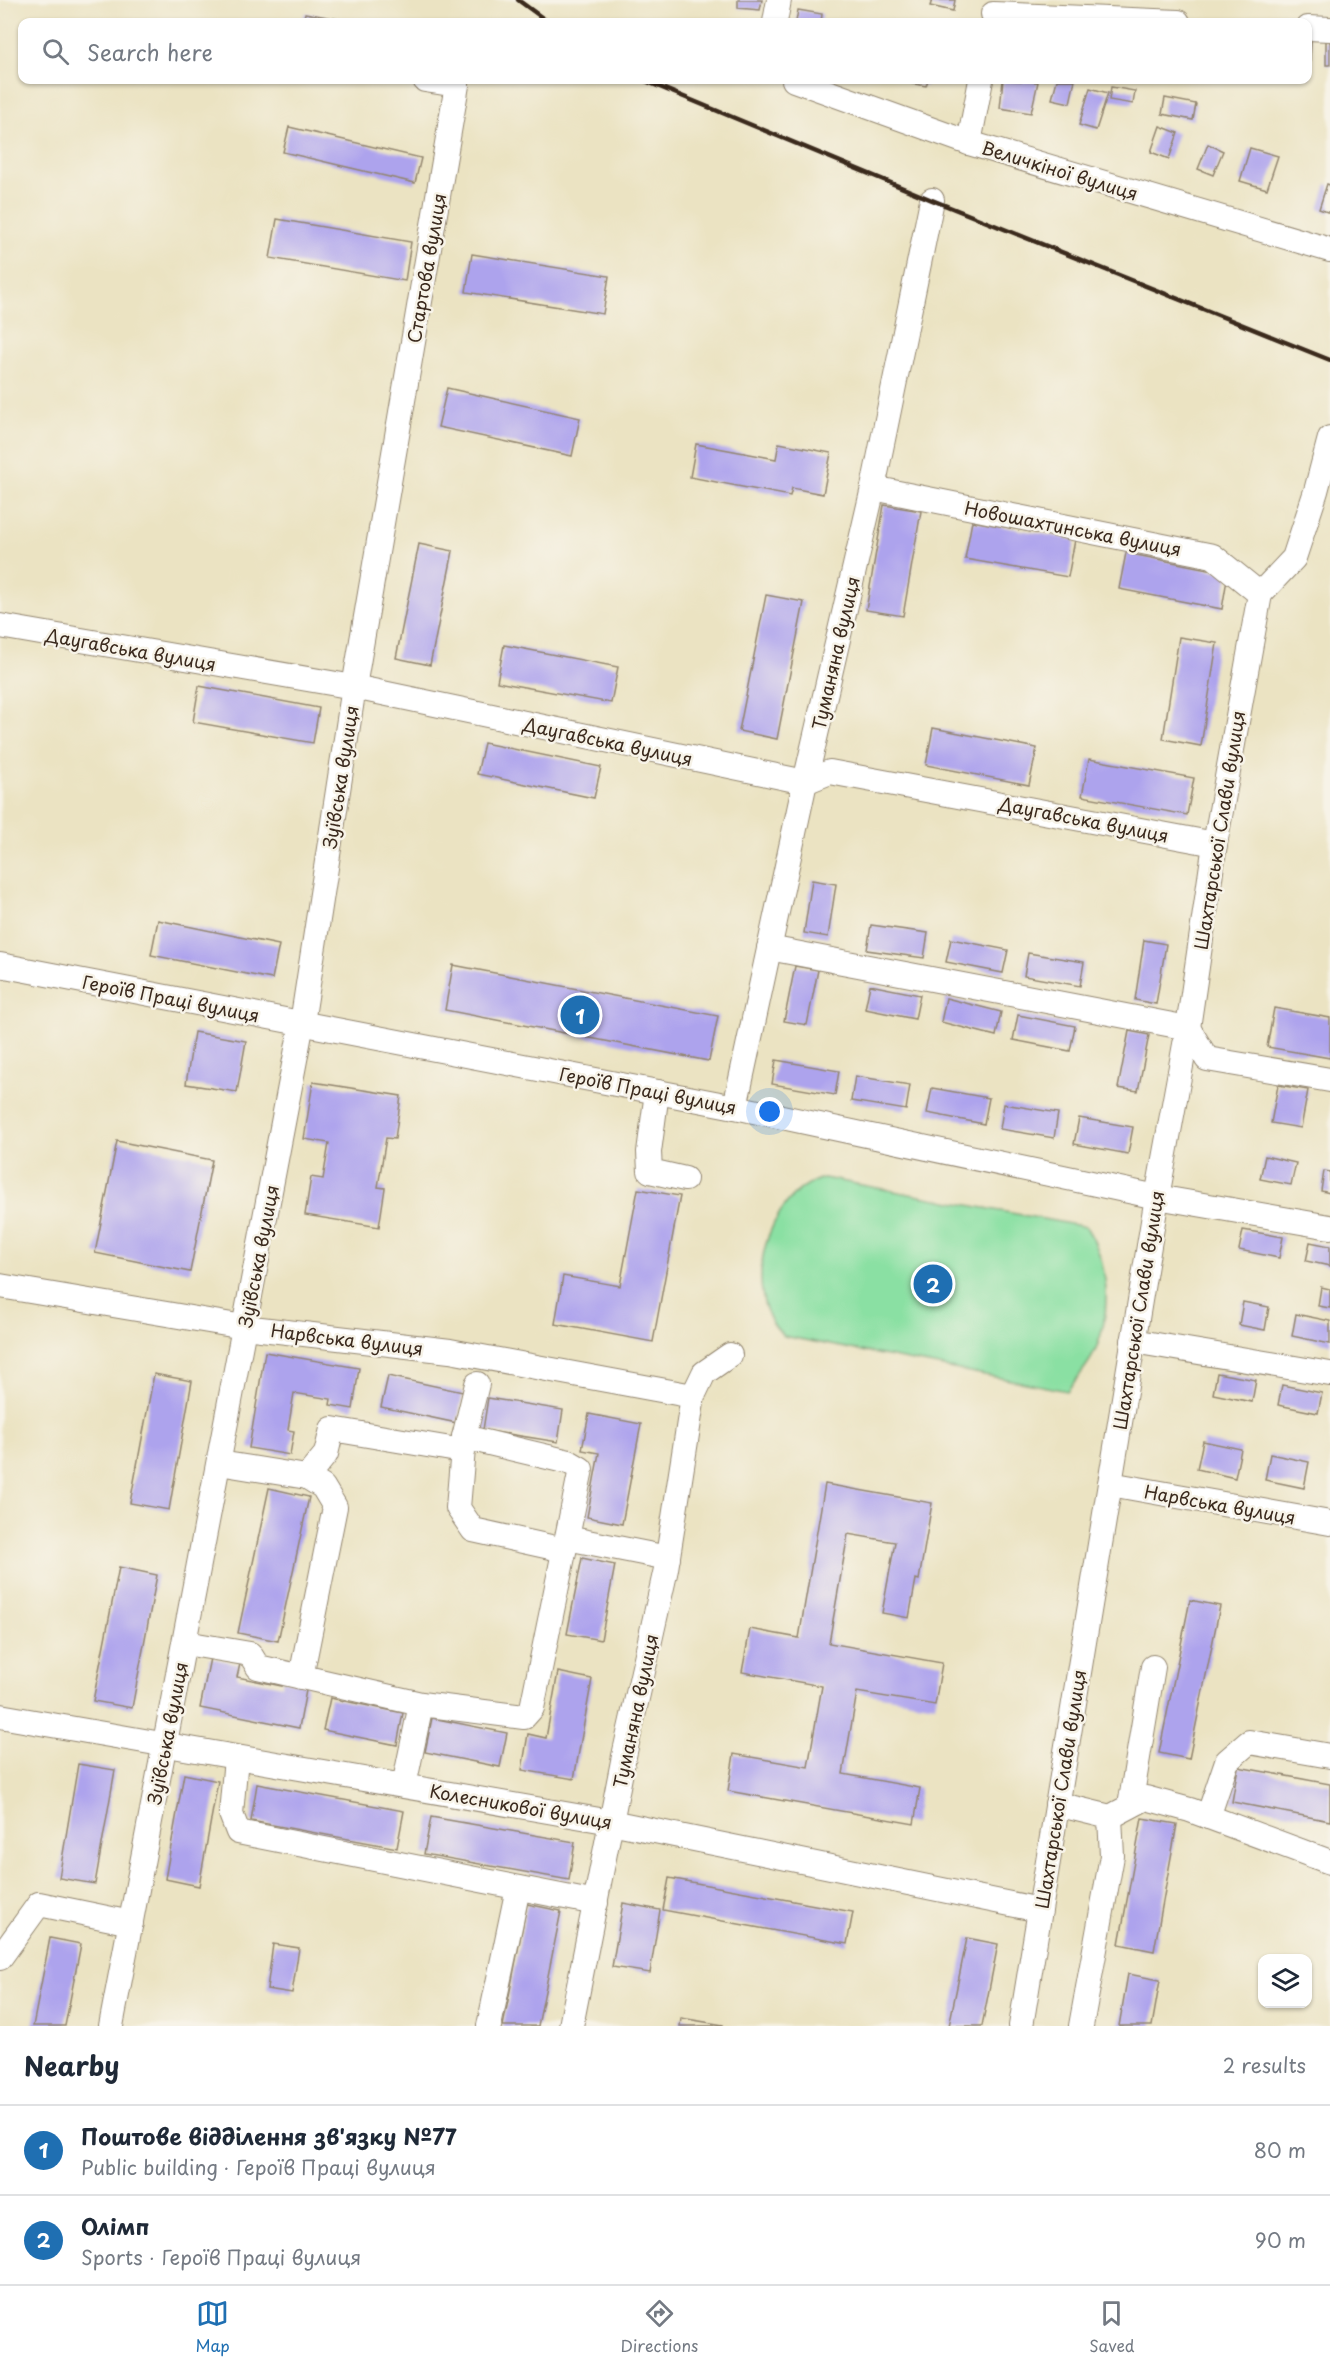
<!DOCTYPE html>
<meta charset="utf-8">
<style>
:root{--surface:#fff;--page:#f6f6f7;--text:#1f2937;--muted:#747a83;--line:#e0e1e3;--accent:#1f6fb2}
body{margin:0;font-family:"Playpen Sans",sans-serif;background:var(--page);color:var(--text)}
.controls{position:absolute;right:18px;bottom:18px;display:grid;overflow:hidden;border-radius:12px;box-shadow:0 2px 4px #0004}
.controls button{width:54px;height:54px;display:grid;place-items:center;padding:0;border:0;border-bottom:2px solid var(--line);background:var(--surface);color:var(--text);font:30px sans-serif}
.you{position:absolute;left:770px;top:1112px;width:21px;height:21px;margin:-15px;border:4px solid #fff;border-radius:50%;background:#1a73e8;box-shadow:0 0 0 9px #1a73e833}
.badge{display:grid;place-items:center;width:39px;height:39px;border-radius:50%;background:var(--accent);color:#fff;font-size:20px;font-weight:700}
.pin{position:absolute;translate:-50% -50%;border:3px solid #fff;box-shadow:0 2px 6px #0006}
.list{margin:0;padding:0;list-style:none}
h2{display:flex;justify-content:space-between;align-items:center;height:78px;margin:0;padding:0 24px;font-size:26px}
h2 small{font-size:20px;font-weight:400;color:var(--muted)}
.list li{display:grid;grid-template-columns:39px 1fr auto;gap:18px;align-items:center;box-sizing:border-box;height:90px;padding:0 24px;border-top:2px solid var(--line)}
.list b{display:block;font-size:22px;white-space:nowrap}
.list p{margin:0;font-size:20px;white-space:nowrap;color:var(--muted)}
.list em{font-size:20px;font-style:normal;color:var(--muted)}
.icon{flex:none;width:33px;height:33px;fill:none;stroke:currentColor;stroke-width:2;stroke-linecap:round;stroke-linejoin:round}
.map{position:relative;flex:none;width:1330px;height:2026px;overflow:hidden}
.search{position:absolute;background:var(--surface);box-shadow:0 2px 4px #0004;left:18px;right:18px;top:18px;height:66px;display:flex;align-items:center;gap:15px;box-sizing:border-box;padding:0 21px;border-radius:12px;color:var(--muted);font-size:22px}
.sheet{height:258px;background:var(--surface)}
nav{display:flex;justify-content:space-around;align-items:center;box-sizing:border-box;height:84px;border-top:2px solid var(--line);background:var(--surface);font-size:16px;color:var(--muted)}
nav a{display:grid;justify-items:center;gap:3px}
nav .on{color:var(--accent)}
.map>svg:first-child{display:block}
</style>
<div class="map">
<svg width="1330" height="2026" viewBox="0 0 1330 2026">
<rect width="100%" height="100%" fill="#f7f3e8"/>
<filter id="ink" filterUnits="userSpaceOnUse"><feTurbulence type="fractalNoise" baseFrequency=".0167" numOctaves="2"/><feDisplacementMap in="SourceGraphic" scale="12" xChannelSelector="R" yChannelSelector="G"/><feConvolveMatrix kernelMatrix="1 2 1 2 8 2 1 2 1" color-interpolation-filters="sRGB"/></filter>
<filter id="wash" filterUnits="userSpaceOnUse"><feTurbulence type="fractalNoise" baseFrequency=".008" numOctaves="4" result="noise"/><feDisplacementMap in="SourceGraphic" scale="24" xChannelSelector="R" yChannelSelector="G"/><feGaussianBlur stdDeviation="1.35" result="paint"/><feColorMatrix in="noise" values="0 0 0 0 0 0 0 0 0 0 0 0 0 0 0 0 0 1.4 0 .05"/><feComposite in="paint" operator="in"/></filter>
<g filter="url(#wash)">
<rect width="100%" height="100%" fill="#ebe3c2"/>
<path fill="#8ae0a3" stroke="#628560" stroke-width="1.5" d="M824,1178l262,49c23,35 26,82 10,122 -6,15 -19,29 -29,42l-283,-55c-46,-40 -18,-144 40,-158z"/>
<g id="blocks">
<g fill="#ada3ed">
<polygon points="738,0 762,0 760,10 738,8"/>
<polygon points="932,0 955,0 953,11 930,6"/>
<polygon points="798,10 822,14 821,22 796,22"/>
<polygon points="305,13 349,21 349,22 303,22"/>
<polygon points="1308,40 1311,40 1309,78 1308,78"/>
<rect x="1326" y="41" width="4" height="24"/>
<polygon points="909,80 928,80 926,86 908,83"/>
<polygon points="1003,80 1038,82 1031,113 1000,108"/>
<polygon points="1057,80 1075,80 1070,103 1052,99"/>
<polygon points="1111,87 1135,91 1133,104 1109,100"/>
<polygon points="1090,88 1108,93 1096,130 1079,125"/>
<polygon points="1165,98 1196,104 1193,120 1162,114"/>
<polygon points="1160,126 1178,133 1169,159 1151,152"/>
<polygon points="289,127 421,158 415,183 283,152"/>
<polygon points="1208,144 1223,151 1213,175 1198,169"/>
<polygon points="1250,148 1278,156 1267,189 1240,181"/>
<polygon points="1327,184 1330,185 1330,213 1319,209"/>
<polygon points="277,219 411,242 405,281 270,258"/>
<polygon points="472,254 609,276 603,314 466,292"/>
<polygon points="447,388 580,418 572,456 438,427"/>
<polygon points="779,443 831,453 823,494 792,488 790,496 690,477 696,444 776,459"/>
<polygon points="884,505 921,511 903,616 866,610"/>
<polygon points="972,521 1075,540 1068,577 965,559"/>
<polygon points="419,544 453,551 430,665 396,658"/>
<polygon points="1126,553 1228,573 1222,609 1119,589"/>
<polygon points="766,595 804,602 777,739 739,731"/>
<polygon points="1179,637 1217,643 1201,746 1163,739"/>
<polygon points="504,645 618,667 611,703 497,682"/>
<polygon points="199,686 319,708 313,743 193,722"/>
<polygon points="933,728 1037,748 1029,785 926,765"/>
<polygon points="484,743 601,767 594,798 477,774"/>
<polygon points="1089,759 1194,778 1187,815 1082,796"/>
<polygon points="812,880 836,884 828,937 804,933"/>
<polygon points="158,920 279,945 272,979 151,955"/>
<polygon points="871,925 928,933 924,958 867,950"/>
<polygon points="951,939 1008,950 1003,973 946,962"/>
<polygon points="1144,940 1166,944 1156,1004 1135,1000"/>
<polygon points="1028,953 1084,962 1080,986 1024,976"/>
<polygon points="453,965 718,1016 709,1061 445,1010"/>
<polygon points="795,966 818,970 807,1025 784,1021"/>
<polygon points="870,985 920,995 915,1019 865,1009"/>
<polygon points="946,998 1001,1012 996,1036 941,1022"/>
<polygon points="1274,1008 1330,1018 1330,1058 1267,1047"/>
<polygon points="1018,1015 1075,1026 1070,1051 1013,1040"/>
<polygon points="1129,1031 1149,1035 1138,1091 1118,1088"/>
<polygon points="194,1032 246,1041 237,1092 186,1084"/>
<polygon points="776,1060 839,1071 835,1095 772,1084"/>
<polygon points="855,1076 910,1085 906,1110 851,1101"/>
<polygon points="313,1082 401,1096 395,1139 386,1138 378,1187 385,1188 379,1227 305,1215 311,1177 323,1179 329,1143 304,1139"/>
<polygon points="1278,1085 1308,1090 1301,1128 1271,1123"/>
<polygon points="932,1088 989,1098 984,1124 927,1113"/>
<polygon points="1004,1104 1058,1113 1054,1138 1000,1129"/>
<polygon points="1079,1118 1133,1127 1128,1154 1074,1144"/>
<polygon points="117,1141 212,1160 190,1272 95,1253"/>
<polygon points="1265,1156 1296,1163 1291,1185 1260,1179"/>
<polygon points="1324,1171 1330,1172 1330,1193 1321,1191"/>
<polygon points="638,1189 680,1196 653,1342 555,1324 563,1276 620,1286"/>
<polygon points="1243,1230 1283,1237 1279,1258 1239,1250"/>
<polygon points="1310,1242 1330,1246 1330,1266 1306,1261"/>
<polygon points="1321,1287 1330,1289 1330,1308 1318,1306"/>
<polygon points="1243,1302 1269,1307 1265,1330 1239,1325"/>
<polygon points="1296,1314 1330,1321 1330,1344 1292,1336"/>
<polygon points="265,1352 359,1368 353,1409 330,1405 331,1399 294,1393 288,1430 294,1431 290,1455 249,1448"/>
<polygon points="1217,1373 1256,1380 1252,1402 1213,1394"/>
<polygon points="154,1374 192,1381 169,1510 130,1503"/>
<polygon points="388,1376 463,1392 457,1423 381,1407"/>
<polygon points="1282,1385 1322,1393 1318,1413 1278,1405"/>
<polygon points="488,1398 563,1410 558,1442 483,1430"/>
<polygon points="589,1414 641,1424 622,1524 587,1517 599,1453 582,1450"/>
<polygon points="1203,1441 1241,1449 1235,1478 1197,1469"/>
<polygon points="1270,1454 1309,1462 1304,1488 1265,1480"/>
<polygon points="825,1484 932,1503 919,1580 916,1579 909,1618 882,1613 895,1542 848,1534 829,1643 942,1663 935,1705 857,1692 843,1774 920,1788 914,1824 728,1791 734,1754 808,1767 822,1686 742,1672 750,1629 799,1638"/>
<polygon points="269,1488 309,1497 278,1641 238,1633"/>
<polygon points="582,1558 615,1565 601,1640 567,1634"/>
<polygon points="119,1567 157,1575 132,1708 93,1701"/>
<polygon points="1190,1600 1220,1606 1189,1759 1159,1753"/>
<polygon points="210,1658 240,1664 237,1677 282,1686 283,1680 307,1685 299,1728 200,1708"/>
<polygon points="558,1672 592,1679 574,1779 522,1770 528,1734 546,1738"/>
<polygon points="330,1698 403,1713 397,1745 323,1730"/>
<polygon points="432,1718 507,1733 500,1767 425,1752"/>
<polygon points="78,1764 115,1770 95,1884 59,1878"/>
<polygon points="1238,1767 1330,1784 1330,1821 1232,1802"/>
<polygon points="184,1774 218,1781 199,1886 165,1879"/>
<polygon points="257,1784 404,1811 397,1848 251,1821"/>
<polygon points="431,1817 575,1842 569,1880 424,1854"/>
<polygon points="1142,1818 1177,1824 1154,1951 1119,1944"/>
<polygon points="669,1878 853,1912 847,1944 663,1910"/>
<polygon points="623,1903 660,1910 650,1973 612,1967"/>
<polygon points="527,1904 561,1911 538,2026 503,2026"/>
<polygon points="50,1938 81,1944 65,2026 33,2026"/>
<polygon points="967,1938 998,1944 982,2026 949,2026"/>
<polygon points="273,1944 299,1948 292,1993 267,1989"/>
<polygon points="1128,1974 1160,1980 1152,2026 1119,2026"/>
<polygon points="681,2018 723,2025 723,2026 680,2026"/>
</g>
</g>
</g>
<g filter="url(#ink)">
<use href="#blocks" fill-opacity="0" stroke="#938670" stroke-width="1.5"/>
<g fill="none" stroke-linecap="round" stroke-linejoin="round">
<defs>
<g id="minor">
<polyline points="993,14 1178,22"/>
<polyline points="775,22 779,0"/>
<polyline points="1308,28 1330,29"/>
<polyline points="794,80 969,143 1330,250"/>
<polyline points="969,143 981,80"/>
<polyline points="873,488 1213,556 1260,594"/>
<polyline points="1260,594 1294,558 1316,491 1330,438"/>
<polyline points="0,626 354,687 805,782 830,772 1215,844"/>
<polyline points="769,948 1188,1028 1207,1059 1330,1080"/>
<polyline points="0,965 735,1107 1157,1197 1330,1227"/>
<polyline points="657,1092 649,1152 650,1171 685,1179"/>
<polyline points="735,1107 805,782 873,488 932,200"/>
<polyline points="0,1286 244,1327 450,1351 693,1396"/>
<polyline points="1133,1341 1330,1374"/>
<polyline points="477,1384 464,1437 458,1508 473,1530 564,1550"/>
<polyline points="219,1463 307,1477 323,1487 335,1507 301,1677"/>
<polyline points="307,1477 326,1454 332,1429 463,1451"/>
<polyline points="1110,1484 1330,1523"/>
<polyline points="567,1538 668,1558"/>
<polyline points="185,1643 250,1654 258,1667 421,1704 524,1717 532,1708 581,1469 569,1462 464,1437"/>
<polyline points="0,1716 611,1822 1040,1910"/>
<polyline points="236,1758 231,1814 238,1832 596,1903"/>
<polyline points="404,1786 421,1704"/>
<polyline points="1057,1804 1110,1817 1112,1856 1081,2026"/>
<polyline points="1130,1806 1153,1667"/>
<polyline points="1110,1817 1146,1798 1190,1810 1330,1862"/>
<polyline points="1208,1817 1227,1761 1249,1742 1330,1756"/>
<polyline points="0,1958 39,1904 131,1923"/>
<polyline points="111,2026 302,1023 354,687 457,85 425,80"/>
<polyline points="489,2026 518,1888"/>
<polyline points="571,2026 624,1756 666,1569 693,1396 704,1373 730,1355"/>
<polyline points="1021,2026 1157,1197 1188,1028 1215,844 1260,594"/>
</g>
</defs>
<use href="#minor" stroke="#938670" stroke-width="26"/>
<use href="#minor" stroke="#fff" stroke-width="24"/>
<g stroke="#3b2a1e" stroke-width="4.5">
<polyline points="518,0 548,22"/>
<polyline points="643,80 932,200 1330,360"/>
</g>
</g>
</g>
<g text-anchor="middle" dominant-baseline="central" stroke-width="5" stroke-linejoin="round" paint-order="stroke">
<g font-size="18" fill="#3b2a1e" stroke="#f7f3e8">
<text transform="translate(1060 170) rotate(17)">Величкіної вулиця</text>
<text transform="translate(426 268) rotate(-80)">Стартова вулиця</text>
<text transform="translate(1073 528) rotate(11)">Новошахтинська вулиця</text>
<text transform="translate(131 649) rotate(10)">Даугавська вулиця</text>
<text transform="translate(835 653) rotate(-77)">Туманяна вулиця</text>
<text transform="translate(608 741) rotate(12)">Даугавська вулиця</text>
<text transform="translate(340 777) rotate(-81)">Зуївська вулиця</text>
<text transform="translate(1084 819) rotate(11)">Даугавська вулиця</text>
<text transform="translate(1219 830) rotate(-81)">Шахтарської Слави вулиця</text>
<text transform="translate(171 998) rotate(11)">Героїв Праці вулиця</text>
<text transform="translate(648 1090) rotate(11)">Героїв Праці вулиця</text>
<text transform="translate(258 1256) rotate(-79)">Зуївська вулиця</text>
<text transform="translate(1138 1310) rotate(-81)">Шахтарської Слави вулиця</text>
<text transform="translate(347 1339) rotate(7)">Нарвська вулиця</text>
<text transform="translate(1220 1504) rotate(10)">Нарвська вулиця</text>
<text transform="translate(635 1711) rotate(-78)">Туманяна вулиця</text>
<text transform="translate(167 1733) rotate(-79)">Зуївська вулиця</text>
<text transform="translate(1060 1789) rotate(-81)">Шахтарської Слави вулиця</text>
<text transform="translate(521 1806) rotate(10)">Колесникової вулиця</text>
</g>
</g>
</svg>
<div class="controls">
<button><svg class="icon" aria-label="layers" viewBox="0 0 24 24"><path d="M12 4l9 5-9 5-9-5zM3 14l9 5 9-5"/></svg></button>
</div>
<div class="you"></div>
<div class="pin badge" style="left:580px;top:1015px">1</div>
<div class="pin badge" style="left:933px;top:1284px">2</div>
<div class="search"><svg class="icon" aria-label="search" viewBox="0 0 24 24"><circle cx="10" cy="10" r="6"/><path d="M15 15l6 6"/></svg>Search here</div>
</div>
<section class="sheet">
<h2>Nearby<small>2 results</small></h2>
<ul class="list">
<li><span class="badge">1</span><div><b>Поштове відділення зв'язку №77</b><p>Public building · Героїв Праці вулиця</p></div><em>80 m</em></li>
<li><span class="badge">2</span><div><b>Олімп</b><p>Sports · Героїв Праці вулиця</p></div><em>90 m</em></li>
</ul>
</section>
<nav>
<a class="on"><svg class="icon" aria-label="map" viewBox="0 0 24 24"><path d="M3 6l6-2 6 2 6-2v14l-6 2-6-2-6 2zM9 4v14M15 6v14"/></svg>Map</a>
<a><svg class="icon" aria-label="directions" viewBox="0 0 24 24"><path d="M12 3l9 9-9 9-9-9zM9 14v-3h6M13 9l2 2-2 2"/></svg>Directions</a>
<a><svg class="icon" aria-label="saved" viewBox="0 0 24 24"><path d="M7 4h10v16l-5-4-5 4z"/></svg>Saved</a>
</nav>
